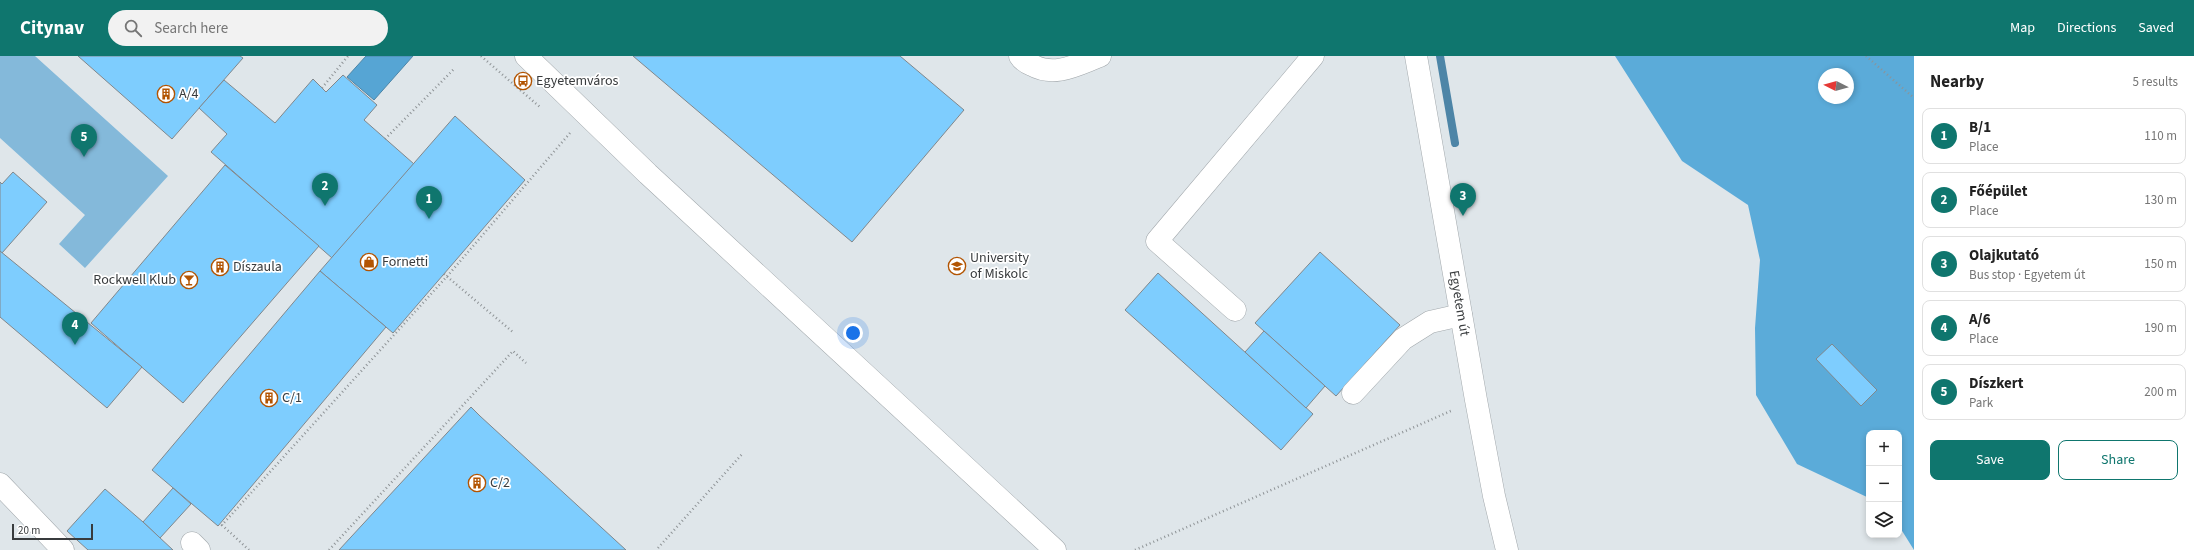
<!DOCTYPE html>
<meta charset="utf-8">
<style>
:root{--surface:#fff;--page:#f2f2f2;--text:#222;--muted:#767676;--line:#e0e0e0;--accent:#0f766e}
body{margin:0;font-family:"Source Sans 3",sans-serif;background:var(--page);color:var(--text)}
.controls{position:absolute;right:12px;bottom:12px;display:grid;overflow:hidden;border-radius:8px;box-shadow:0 2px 6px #0003}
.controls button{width:36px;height:36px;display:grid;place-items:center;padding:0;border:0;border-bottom:1px solid var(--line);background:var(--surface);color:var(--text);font:20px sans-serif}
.compass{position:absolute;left:1818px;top:12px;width:36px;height:36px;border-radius:50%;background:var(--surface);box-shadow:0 2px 6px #0003;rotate:276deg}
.scale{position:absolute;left:12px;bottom:10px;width:81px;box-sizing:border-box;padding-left:4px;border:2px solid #383b3d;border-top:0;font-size:11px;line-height:14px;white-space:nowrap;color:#383b3d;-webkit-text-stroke:3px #fff;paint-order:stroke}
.you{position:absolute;left:853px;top:277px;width:14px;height:14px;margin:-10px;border:3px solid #fff;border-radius:50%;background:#1a73e8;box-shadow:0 0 0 6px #1a73e833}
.badge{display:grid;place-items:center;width:26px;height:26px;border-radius:50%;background:var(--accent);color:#fff;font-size:13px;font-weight:700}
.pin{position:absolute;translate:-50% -33px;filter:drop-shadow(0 1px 2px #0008)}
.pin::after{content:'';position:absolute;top:21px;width:14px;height:12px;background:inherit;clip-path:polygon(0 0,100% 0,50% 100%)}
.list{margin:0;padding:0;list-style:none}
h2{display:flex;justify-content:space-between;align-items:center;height:52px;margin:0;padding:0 16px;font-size:17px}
h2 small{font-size:13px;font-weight:400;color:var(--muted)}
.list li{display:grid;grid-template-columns:26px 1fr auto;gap:12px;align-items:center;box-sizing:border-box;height:56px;margin:0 8px 8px;padding:0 8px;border:1px solid var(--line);border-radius:8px}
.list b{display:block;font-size:15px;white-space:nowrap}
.list p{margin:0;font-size:13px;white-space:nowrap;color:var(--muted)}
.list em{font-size:13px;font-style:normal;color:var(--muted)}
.actions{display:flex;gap:8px;padding:12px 16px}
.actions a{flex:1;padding:9px 0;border:1px solid var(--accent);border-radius:8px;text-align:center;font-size:14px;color:var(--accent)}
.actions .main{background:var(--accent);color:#fff}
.icon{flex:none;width:22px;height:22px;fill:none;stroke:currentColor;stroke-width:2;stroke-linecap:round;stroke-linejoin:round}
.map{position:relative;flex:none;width:1914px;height:494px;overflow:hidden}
header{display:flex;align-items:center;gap:24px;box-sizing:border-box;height:56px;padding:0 20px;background:var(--accent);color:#fff}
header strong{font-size:19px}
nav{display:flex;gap:22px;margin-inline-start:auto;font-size:14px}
.search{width:280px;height:36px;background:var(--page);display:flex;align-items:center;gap:10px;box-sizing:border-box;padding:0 14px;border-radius:22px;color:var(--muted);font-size:15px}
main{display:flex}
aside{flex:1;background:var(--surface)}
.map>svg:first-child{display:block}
</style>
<header>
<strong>Citynav</strong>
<div class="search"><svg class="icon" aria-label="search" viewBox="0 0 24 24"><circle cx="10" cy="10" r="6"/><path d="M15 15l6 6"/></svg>Search here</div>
<nav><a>Map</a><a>Directions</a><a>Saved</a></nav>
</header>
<main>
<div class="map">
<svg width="1914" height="494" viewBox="0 0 1914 494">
<rect width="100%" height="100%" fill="#dfe6ea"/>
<polygon fill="#84b9da" points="0,0 35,0 168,120 85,212 59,188 85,159 0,82"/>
<path fill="#5babd9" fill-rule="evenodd" d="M1615,0h299v494l-15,-24v-93h-30v65l-72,-34 -41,-69 -1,-67 5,-68 -12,-55 -66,-44zM1824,18h24v24h-24z"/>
<polygon fill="#56a5d4" stroke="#4d85a7" points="366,0 413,0 374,44 347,21"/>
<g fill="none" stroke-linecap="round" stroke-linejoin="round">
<polyline stroke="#4d85a7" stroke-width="8" points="1440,0 1455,87"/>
</g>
<g fill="#7ecdfe" stroke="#81878b">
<polygon points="78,0 240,0 243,2 172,83"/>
<polygon points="633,0 900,0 964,54 852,186"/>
<polygon points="343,19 377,49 364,64 414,108 332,202 211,96 227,78 199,52 224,24 275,67 313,23 326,36"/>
<polygon points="455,60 525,124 393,277 320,215"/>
<polygon points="225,109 319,190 183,347 91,267"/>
<polygon points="13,116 47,146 2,197 0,195 0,126 2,128"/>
<polygon points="0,195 142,311 107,352 0,261"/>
<polygon points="1320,196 1400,269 1336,340 1255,267"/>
<polygon points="320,215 386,271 218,470 152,414"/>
<polygon points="1158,217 1313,358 1281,394 1125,254"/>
<polygon points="1264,275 1325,330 1306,352 1245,296"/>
<polygon points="1832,288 1877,334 1861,350 1816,303"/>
<polygon points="471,351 480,360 626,494 339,494"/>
<polygon points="173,432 191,448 160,482 143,466"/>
<polygon points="105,433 143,466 173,494 88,494 67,475"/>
</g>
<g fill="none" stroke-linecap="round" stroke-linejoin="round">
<defs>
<g id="minor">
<polyline points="526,0 648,118 1055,494"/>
<path d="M1020,0c3,5 7,7 12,9 23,13 46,-1 68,-9"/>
<path id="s1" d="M1416,0l60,344 18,96 13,54"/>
<polyline points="1235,254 1157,185 1313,0"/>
<polyline points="1353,337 1403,283 1430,266 1461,259"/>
<polyline points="0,428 63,494"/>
<polyline points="192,487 199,494"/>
</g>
</defs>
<use href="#minor" stroke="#a2a8ac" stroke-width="23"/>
<g stroke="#8e9396" stroke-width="2.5" stroke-dasharray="1 3" stroke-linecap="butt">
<polyline points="481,0 541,52"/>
<polyline points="1866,0 1914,42"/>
<polyline points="322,32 348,0"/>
<polyline points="385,83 454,13"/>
<polyline points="658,492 743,397"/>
<polyline points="249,494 222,469 450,217 570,77"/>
<polyline points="329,494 513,295 526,307"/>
<polyline points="1135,494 1453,354"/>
</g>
<use href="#minor" stroke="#fff" stroke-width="22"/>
<polyline stroke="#8e9396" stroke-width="2.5" stroke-dasharray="1 3" stroke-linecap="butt" points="444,218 514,277"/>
</g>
<defs>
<symbol id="bus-ring" viewBox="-11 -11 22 22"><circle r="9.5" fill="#fff" stroke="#b25402" stroke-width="1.5"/><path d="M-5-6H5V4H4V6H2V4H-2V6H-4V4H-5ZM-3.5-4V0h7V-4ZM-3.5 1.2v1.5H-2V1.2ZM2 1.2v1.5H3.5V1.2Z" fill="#b25402"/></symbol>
<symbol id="building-ring" viewBox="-11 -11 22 22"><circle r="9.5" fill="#fff" stroke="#b25402" stroke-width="1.5"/><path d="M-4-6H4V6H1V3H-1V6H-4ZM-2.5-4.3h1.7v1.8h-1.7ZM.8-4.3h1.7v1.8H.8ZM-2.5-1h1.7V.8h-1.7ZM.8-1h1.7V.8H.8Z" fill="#b25402"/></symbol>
<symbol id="shop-ring" viewBox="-11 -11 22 22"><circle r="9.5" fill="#fff" stroke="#b25402" stroke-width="1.5"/><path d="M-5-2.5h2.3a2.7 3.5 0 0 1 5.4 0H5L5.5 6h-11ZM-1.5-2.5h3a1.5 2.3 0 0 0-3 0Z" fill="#b25402"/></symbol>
<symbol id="university-ring" viewBox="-11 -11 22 22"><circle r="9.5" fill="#fff" stroke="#b25402" stroke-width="1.5"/><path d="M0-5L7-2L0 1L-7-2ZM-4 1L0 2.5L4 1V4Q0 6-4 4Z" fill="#b25402"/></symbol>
<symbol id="bar-ring" viewBox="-11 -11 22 22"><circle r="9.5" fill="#fff" stroke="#b25402" stroke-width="1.5"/><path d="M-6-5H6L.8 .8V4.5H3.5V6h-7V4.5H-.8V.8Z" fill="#b25402"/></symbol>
</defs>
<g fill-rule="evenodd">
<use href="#bus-ring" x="513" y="15" width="20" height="20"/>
<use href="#building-ring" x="156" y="28" width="20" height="20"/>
<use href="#shop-ring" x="359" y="196" width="20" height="20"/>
<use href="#university-ring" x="947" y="200" width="20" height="20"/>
<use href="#building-ring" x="210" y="201" width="20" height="20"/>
<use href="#bar-ring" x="179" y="214" width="20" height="20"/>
<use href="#building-ring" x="259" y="332" width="20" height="20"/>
<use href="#building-ring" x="467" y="417" width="20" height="20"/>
</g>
<g text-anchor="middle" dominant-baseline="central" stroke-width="3.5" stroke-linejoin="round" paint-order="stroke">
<g font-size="14" fill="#383b3d" stroke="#fff" text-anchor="start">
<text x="536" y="25">Egyetemváros</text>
<text x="179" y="38">A/4</text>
<text x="970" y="202">University<tspan x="970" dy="16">of Miskolc</tspan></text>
<text x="382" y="206">Fornetti</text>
<text x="233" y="211">Díszaula</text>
<text x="176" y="224" text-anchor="end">Rockwell Klub</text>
<text x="282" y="342">C/1</text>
<text x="490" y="427">C/2</text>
</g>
<g font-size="14" fill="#383b3d" stroke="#fff">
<text stroke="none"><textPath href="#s1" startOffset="251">Egyetem út</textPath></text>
</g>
</g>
</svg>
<div class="controls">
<button>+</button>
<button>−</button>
<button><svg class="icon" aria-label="layers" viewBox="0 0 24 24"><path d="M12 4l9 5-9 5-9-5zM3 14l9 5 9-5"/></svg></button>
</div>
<svg class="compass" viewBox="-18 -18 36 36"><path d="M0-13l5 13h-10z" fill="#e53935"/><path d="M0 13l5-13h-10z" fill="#767676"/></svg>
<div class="scale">20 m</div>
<div class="you"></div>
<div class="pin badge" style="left:429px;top:163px">1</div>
<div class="pin badge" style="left:325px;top:150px">2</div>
<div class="pin badge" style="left:1463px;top:160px">3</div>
<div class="pin badge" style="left:75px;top:289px">4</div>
<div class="pin badge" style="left:84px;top:101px">5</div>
</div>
<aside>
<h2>Nearby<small>5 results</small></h2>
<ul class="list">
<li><span class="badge">1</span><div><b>B/1</b><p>Place</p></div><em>110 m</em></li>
<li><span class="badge">2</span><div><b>Főépület</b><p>Place</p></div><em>130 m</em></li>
<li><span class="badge">3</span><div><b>Olajkutató</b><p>Bus stop · Egyetem út</p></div><em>150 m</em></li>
<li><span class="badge">4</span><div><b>A/6</b><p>Place</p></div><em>190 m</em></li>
<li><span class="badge">5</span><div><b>Díszkert</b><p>Park</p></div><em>200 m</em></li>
</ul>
<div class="actions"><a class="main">Save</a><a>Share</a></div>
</aside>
</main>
